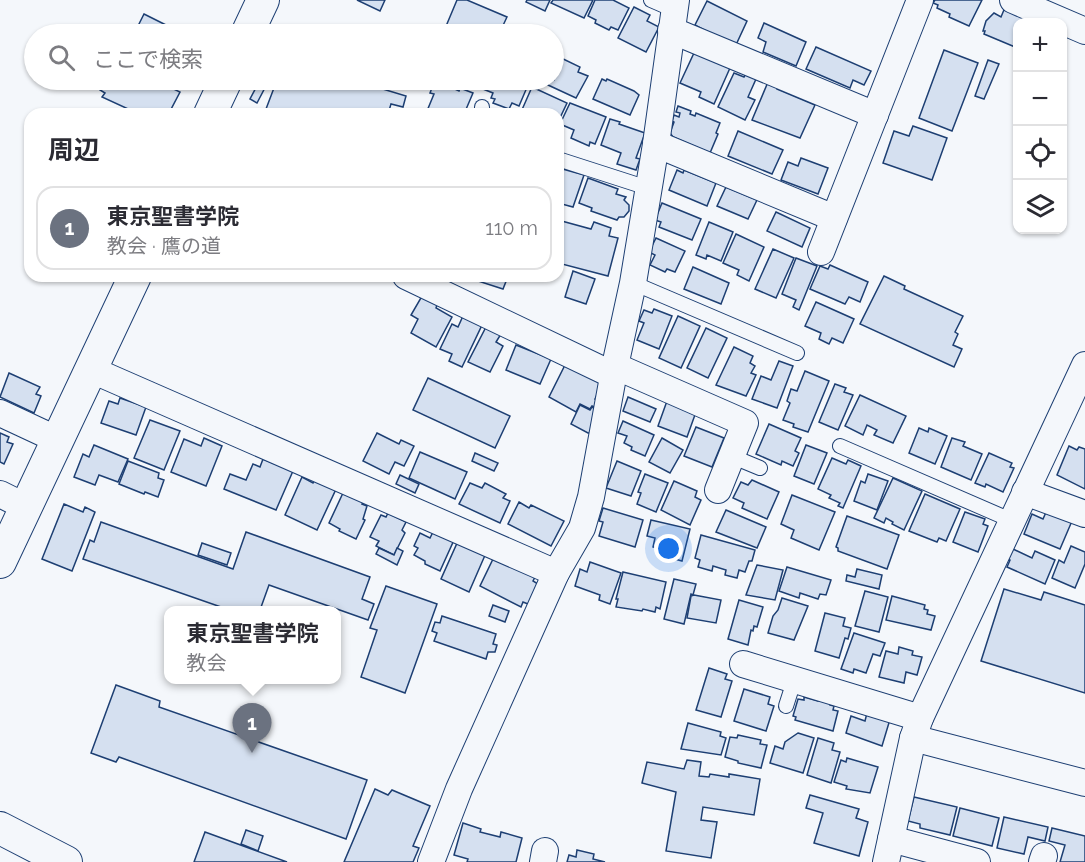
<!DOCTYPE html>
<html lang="ja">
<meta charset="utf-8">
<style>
:root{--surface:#fff;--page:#f2f2f3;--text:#2b2b33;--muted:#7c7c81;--line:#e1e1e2;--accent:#c62828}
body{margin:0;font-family:Raleway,"Noto Sans JP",sans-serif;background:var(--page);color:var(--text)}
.controls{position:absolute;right:18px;top:18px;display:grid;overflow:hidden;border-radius:12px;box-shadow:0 2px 4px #0004}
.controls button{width:54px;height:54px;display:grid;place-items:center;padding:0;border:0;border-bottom:2px solid var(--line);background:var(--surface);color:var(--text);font:30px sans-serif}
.you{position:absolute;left:669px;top:549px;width:21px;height:21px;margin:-15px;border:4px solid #fff;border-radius:50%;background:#1a73e8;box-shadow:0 0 0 9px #1a73e833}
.badge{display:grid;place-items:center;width:39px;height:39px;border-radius:50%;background:var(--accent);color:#fff;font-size:20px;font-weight:700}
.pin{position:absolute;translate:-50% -50px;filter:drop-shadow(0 2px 3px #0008)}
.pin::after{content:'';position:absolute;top:32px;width:21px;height:18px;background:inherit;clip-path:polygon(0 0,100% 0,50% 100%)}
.popup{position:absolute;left:164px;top:606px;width:177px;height:78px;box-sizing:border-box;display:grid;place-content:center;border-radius:12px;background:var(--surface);filter:drop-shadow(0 2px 4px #0005);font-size:20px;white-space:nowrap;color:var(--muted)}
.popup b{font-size:22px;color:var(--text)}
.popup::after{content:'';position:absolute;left:50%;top:100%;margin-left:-12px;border:12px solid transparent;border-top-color:var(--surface)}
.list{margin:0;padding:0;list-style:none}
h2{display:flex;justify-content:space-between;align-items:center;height:78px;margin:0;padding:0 24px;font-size:26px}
h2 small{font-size:20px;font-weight:400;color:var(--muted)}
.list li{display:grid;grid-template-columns:39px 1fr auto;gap:18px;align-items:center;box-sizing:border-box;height:84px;margin:0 12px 12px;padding:0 12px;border:2px solid var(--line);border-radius:18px}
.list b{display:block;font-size:22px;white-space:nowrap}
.list p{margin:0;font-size:20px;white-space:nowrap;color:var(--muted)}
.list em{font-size:20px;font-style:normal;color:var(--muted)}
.icon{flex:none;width:33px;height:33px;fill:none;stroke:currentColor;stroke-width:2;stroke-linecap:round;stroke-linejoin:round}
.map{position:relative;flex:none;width:1085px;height:862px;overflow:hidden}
.search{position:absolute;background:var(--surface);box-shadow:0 2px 4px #0004;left:24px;top:24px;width:540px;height:66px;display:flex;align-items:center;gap:15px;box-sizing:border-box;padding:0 21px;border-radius:33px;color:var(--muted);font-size:22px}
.panel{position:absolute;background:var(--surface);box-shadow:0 2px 4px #0004;left:24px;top:108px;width:540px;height:174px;border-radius:18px}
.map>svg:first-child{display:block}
</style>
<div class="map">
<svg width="1085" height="862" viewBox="0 0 1085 862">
<rect width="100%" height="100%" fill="#f4f7fb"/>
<g fill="#d5e0f0" stroke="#1d3f73" stroke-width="1.5">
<polygon points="357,0 385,0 380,11"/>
<polygon points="457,0 467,0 507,17 499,34 453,34 444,31"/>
<polygon points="527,0 550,0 545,11 526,2"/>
<polygon points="553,0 593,0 584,18 551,3"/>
<polygon points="595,0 613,0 629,8 618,30 611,27 609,30 595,23 596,20 588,16"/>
<polygon points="935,0 982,0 969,26 949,17 950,14 937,8 938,5 933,3"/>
<polygon points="707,1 747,21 735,47 695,25"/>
<polygon points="1006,5 1028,18 1026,22 1018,22 1018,41 1015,47 984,34 985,31 983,31 986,21 994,13 1001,17"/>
<polygon points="634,7 650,15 647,21 659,27 646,52 618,38"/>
<polygon points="144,14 184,34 134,34"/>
<polygon points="764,23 806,42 796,66 763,52 766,42 758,38"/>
<polygon points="816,47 871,71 864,85 853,80 850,88 806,69"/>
<polygon points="944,50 978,63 952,131 919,118"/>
<polygon points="694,53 730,68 714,104 699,97 701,92 680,83"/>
<polygon points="557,56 580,67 578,72 588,76 576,98 548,85 549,82 545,80 554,80 554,63"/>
<polygon points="988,60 999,64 984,99 975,96"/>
<polygon points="734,73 744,77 746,73 756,79 748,97 755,100 745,120 718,107"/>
<polygon points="602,79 606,81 607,79 634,91 639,95 630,115 593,99"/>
<polygon points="105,80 163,80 161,83 180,92 169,113 162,110 161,114 139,114 102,97 105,93 100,90"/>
<polygon points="260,80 269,80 257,103 250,99"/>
<polygon points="277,80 353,80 406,96 403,107 391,104 388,114 281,114 266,109"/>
<polygon points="435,80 459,91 460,88 473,93 464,114 454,109 452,114 433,114 427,111 434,94 430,93"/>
<polygon points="487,80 516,80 528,85 519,106 512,103 509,109 493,103 495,99 491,98 493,93 483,89"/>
<polygon points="768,82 778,86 777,89 815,105 800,138 752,120"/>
<polygon points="532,87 567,103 558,122 558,114 526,114 521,112"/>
<polygon points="570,103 606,117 595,144 590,142 589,146 571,138 574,130 560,124"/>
<polygon points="678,106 691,111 690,114 695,116 696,113 720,123 716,133 718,134 710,153 673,137 670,133 674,122 672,121 674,115 679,117 680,113 676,112"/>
<polygon points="610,119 620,122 619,124 645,133 636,158 640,159 636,170 617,164 621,153 601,145"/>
<polygon points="913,126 947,138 932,180 883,163 894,131 909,136"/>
<polygon points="738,131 783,150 772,174 728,156"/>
<polygon points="801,158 828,168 818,194 781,180 788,162 798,166"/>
<polygon points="559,168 584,175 573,207 558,203"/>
<polygon points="677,170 683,173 684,170 716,183 707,206 669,190"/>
<polygon points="588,178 618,189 616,194 626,197 624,200 629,205 629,211 624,217 619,217 617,220 591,211 592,208 579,203"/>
<polygon points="726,187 757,200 748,219 717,206"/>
<polygon points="662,203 701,219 692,240 659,227 661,222 655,220"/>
<polygon points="776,212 810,228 802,247 767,231"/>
<polygon points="558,220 591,229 594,222 611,228 609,236 618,238 608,276 558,263"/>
<polygon points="709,222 733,232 721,261 707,255 706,259 696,255"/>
<polygon points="736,234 764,247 749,281 737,275 739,270 723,263"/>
<polygon points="656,238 685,251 675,272 667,269 665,272 650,265 655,255 649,252"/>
<polygon points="773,249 794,258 776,298 755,289"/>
<polygon points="796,258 817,266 799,310 793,307 796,300 782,294"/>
<polygon points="830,265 868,282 860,302 849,297 845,304 810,289 820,266 828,269"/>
<polygon points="693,267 729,283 721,304 684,289"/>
<polygon points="573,271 595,279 586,304 565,297"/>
<polygon points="476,276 516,276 515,281 507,279 503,289 478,281 478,278"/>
<polygon points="884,276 905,286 904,289 963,316 955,332 958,334 953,345 962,349 954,367 860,324"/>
<polygon points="422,296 437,305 436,308 452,317 436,347 411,333 418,319 411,315"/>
<polygon points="816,302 854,319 843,343 832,338 829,344 819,339 821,333 805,326"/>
<polygon points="654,309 672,316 659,349 637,340 644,323 639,321 644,310 652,313"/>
<polygon points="463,316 482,325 462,367 449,361 452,354 440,349 452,324 458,327"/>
<polygon points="678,316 700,326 681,368 659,358"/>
<polygon points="486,327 501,334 496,342 503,346 490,372 468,362"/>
<polygon points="706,328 727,338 708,378 687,368"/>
<polygon points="516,345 551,359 540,384 506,370"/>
<polygon points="734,347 753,356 750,363 755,366 751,373 756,375 746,396 716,385"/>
<polygon points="779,361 793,366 777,408 752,399 761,376 771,380"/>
<polygon points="565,365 602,384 595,399 600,401 597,408 592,406 590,409 580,404 576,412 549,397"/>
<polygon points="805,371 829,381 808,432 793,427 794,424 783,420 790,403 787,401 791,389 797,391"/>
<polygon points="9,373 40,387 36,394 41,396 34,413 0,397"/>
<polygon points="428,378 510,416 495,448 413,410"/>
<polygon points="835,384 846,388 844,392 853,395 838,430 819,422"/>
<polygon points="860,395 906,416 893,443 874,435 877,430 867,425 863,435 845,426"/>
<polygon points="628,397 656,409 650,422 623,411"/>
<polygon points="120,398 146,407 136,435 101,423 109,401 118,404"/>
<polygon points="667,401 696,412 687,437 658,426"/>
<polygon points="580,405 590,410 592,407 598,410 592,433 588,433 571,424"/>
<polygon points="150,420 180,431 164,470 134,458"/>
<polygon points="623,421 654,435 645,456 631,450 632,447 624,443 627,436 618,433"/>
<polygon points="769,424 801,438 795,451 799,453 793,466 782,461 781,465 756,454"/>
<polygon points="696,427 724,438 712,467 684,456"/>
<polygon points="919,428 928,432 929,428 947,436 935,464 909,453"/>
<polygon points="0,433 9,437 7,442 13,444 4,464 0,462"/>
<polygon points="377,433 399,444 401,440 414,446 404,466 395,462 389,474 363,461"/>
<polygon points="204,438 222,446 206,486 171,472 184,439 201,446"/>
<polygon points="662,438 683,450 670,473 649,462"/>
<polygon points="952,438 965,442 963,446 982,454 971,480 941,467"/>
<polygon points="94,445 128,459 118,482 99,475 95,485 74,477 83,454 89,457"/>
<polygon points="806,445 827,453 814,484 794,476"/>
<polygon points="1069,446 1077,450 1079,447 1085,449 1085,489 1057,475"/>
<polygon points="420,452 467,472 455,499 409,478"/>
<polygon points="475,453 498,463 494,471 472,461"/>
<polygon points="989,453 1012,463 1010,467 1014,468 1003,492 986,484 985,487 975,483"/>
<polygon points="832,458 846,464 848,460 861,466 843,508 838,506 840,503 829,498 831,495 818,489"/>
<polygon points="263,459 293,471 276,510 224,489 230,474 246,480 253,464 260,467"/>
<polygon points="128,461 159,473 158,478 164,480 158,497 145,492 144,494 119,484"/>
<polygon points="617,461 641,471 631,496 606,488"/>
<polygon points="645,474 668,483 656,512 637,504 641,493 638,492"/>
<polygon points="868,474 888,481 877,510 854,501 861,481 865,483"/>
<polygon points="400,475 419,484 415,493 396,484"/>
<polygon points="302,477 313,483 316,477 337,487 317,530 285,515"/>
<polygon points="893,478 922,491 904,530 892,524 893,522 886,518 884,523 874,518"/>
<polygon points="752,480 779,492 767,519 742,508 744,503 733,498 741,482 748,485"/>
<polygon points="674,481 697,491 695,497 701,500 690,525 661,510"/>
<polygon points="470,483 482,488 485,483 506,494 503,498 510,501 500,523 459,504"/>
<polygon points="343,493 363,502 362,504 367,506 363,519 365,520 356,539 339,531 340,529 329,523"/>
<polygon points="925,494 960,509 946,541 939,538 937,542 909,531"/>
<polygon points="792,495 835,512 819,550 791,538 794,530 781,524"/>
<polygon points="519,502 529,508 531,505 564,521 551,546 508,524"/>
<polygon points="64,504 83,512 85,507 95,512 72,571 42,559"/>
<polygon points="603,508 643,520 635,547 599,536 603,522 599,521"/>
<polygon points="726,510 766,527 757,548 716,532"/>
<polygon points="1047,510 1072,521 1060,549 1024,534 1032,514 1043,519"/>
<polygon points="965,512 985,519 983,524 988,526 978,552 953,542"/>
<polygon points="388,513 406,522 402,530 405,533 394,555 376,546 379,541 370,537 381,515 386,517"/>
<polygon points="847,516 899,535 887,569 838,551 838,548 836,547"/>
<polygon points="651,520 690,529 682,561 660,555 661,549 653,547 655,538 647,536"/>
<polygon points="101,522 233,569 246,532 370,577 362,599 374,604 368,620 269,585 260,610 220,610 221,607 83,559 90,540 94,542"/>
<polygon points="434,530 454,540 440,571 425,564 425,561 414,555 418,548 414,546 420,533 430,538"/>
<polygon points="701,535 755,550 752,561 749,561 745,572 739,570 737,578 725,575 726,570 713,566 712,571 698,567 700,560 695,558"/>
<polygon points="458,541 486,553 469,592 441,579"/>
<polygon points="202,543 231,553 227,565 198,555"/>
<polygon points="1071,546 1085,552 1085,564 1075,588 1052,578 1059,560 1064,563"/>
<polygon points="379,548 394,555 397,548 403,551 397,565 376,554"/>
<polygon points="1011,548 1032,558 1035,551 1055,560 1045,584 1007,567 1010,560 1006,558"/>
<polygon points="494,557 535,577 533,581 538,584 528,604 523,602 521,607 480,586"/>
<polygon points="590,562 621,573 610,604 599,600 600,595 575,586 580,569 587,572"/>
<polygon points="757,565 783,570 775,600 746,595"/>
<polygon points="787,567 831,580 826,595 820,594 818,599 800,593 799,598 779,591"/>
<polygon points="857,569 882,575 879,589 846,581 847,575 855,577"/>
<polygon points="623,572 666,582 660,609 656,607 655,612 643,609 642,611 616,607 618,599 616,599"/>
<polygon points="674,579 696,584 693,595 691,594 684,624 664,619"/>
<polygon points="386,586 437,604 405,693 361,677 377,630 370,628"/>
<polygon points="1004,589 1041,600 1044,592 1085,605 1085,693 981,661"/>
<polygon points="865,591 888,597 879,632 855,626"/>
<polygon points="694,595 721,600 716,623 687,618 691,596"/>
<polygon points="892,596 925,605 924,609 928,610 927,614 935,616 931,630 886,620"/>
<polygon points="782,598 808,606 794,640 768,633 773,616 778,610"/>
<polygon points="739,600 763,607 757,627 754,626 753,631 751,630 748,645 728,639"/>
<polygon points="493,605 509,611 505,622 489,616"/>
<polygon points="825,613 845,618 843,626 851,628 848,639 845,638 839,658 815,651"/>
<polygon points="442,616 496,634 493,644 497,645 495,652 488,652 486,659 434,641 437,633 432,631 435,622 440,623"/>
<polygon points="854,633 885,643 880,656 873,654 866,673 854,669 853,673 841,669"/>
<polygon points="899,647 913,651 912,655 922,657 917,675 906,672 904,683 879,677 886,651 898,654"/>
<polygon points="709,668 727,674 725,679 732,681 721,717 696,710"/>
<polygon points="116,685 160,701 159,707 367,780 346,839 119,757 116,762 91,753"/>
<polygon points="744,689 770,697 768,704 774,706 766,731 734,721"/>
<polygon points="804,697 818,701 819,698 831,702 830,705 834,706 833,710 838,711 833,731 795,720 796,717 793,716 798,699 804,700"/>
<polygon points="868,709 891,716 882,746 846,733 851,716 865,721"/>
<polygon points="688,723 721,732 720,736 726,738 721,755 681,749"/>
<polygon points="798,733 814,738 803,773 770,763 775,746 783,749 785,742"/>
<polygon points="738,735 761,740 760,744 767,745 761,768 738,763 738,761 725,757 730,737 737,738"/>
<polygon points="818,738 834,743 832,750 840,752 831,783 807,775"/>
<polygon points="847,758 878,767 870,793 846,789 847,786 834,782 841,760 846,762"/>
<polygon points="687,760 701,762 699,776 709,777 710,774 729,777 729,774 760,779 754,815 703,807 701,820 717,822 711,858 666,851 676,792 642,783 647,762 684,769"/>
<polygon points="375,789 388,795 392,790 430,806 413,846 419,848 413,862 344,862"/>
<polygon points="810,795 859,809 856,818 868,822 859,856 814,843 823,813 806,808"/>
<polygon points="914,797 957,807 950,835 920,828 920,824 908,821"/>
<polygon points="960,808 999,818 992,846 953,836"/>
<polygon points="1004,817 1048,827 1045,841 1028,837 1024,854 997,848"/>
<polygon points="463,823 481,829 480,832 500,837 501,832 522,838 516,862 467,862 468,859 454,855"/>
<polygon points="1052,828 1085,836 1085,862 1060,862 1065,845 1049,841"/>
<polygon points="246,830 263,836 258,851 241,844"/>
<polygon points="205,832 287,862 194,862"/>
<polygon points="577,850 594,854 593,859 605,862 567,862 569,855 576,857"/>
</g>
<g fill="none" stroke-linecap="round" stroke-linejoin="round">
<defs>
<g id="service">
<polyline points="651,0 674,10"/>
<polyline points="482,114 482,107"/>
<polyline points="558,159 648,188"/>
<polyline points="633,283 797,353"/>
<polyline points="840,446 1013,521"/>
<polyline points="731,456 760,468"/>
<polyline points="786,706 794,681"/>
</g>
<g id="minor">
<polyline points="1013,0 1085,31"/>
<polyline points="671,30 875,115"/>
<polyline points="656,144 834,218"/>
<polyline points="821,252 920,0"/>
<polyline points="406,276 613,375"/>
<polyline points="615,366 745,423 718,490"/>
<polyline points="92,370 556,573"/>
<polyline points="0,413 58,440"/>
<polyline points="1025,492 1085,514"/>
<polyline points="0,494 26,507"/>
<polyline points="743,664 920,718"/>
<polyline points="913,738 1085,783"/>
<polyline points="891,839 977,862"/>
<polyline points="431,862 459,789 556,573 582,528 591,497 615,366 633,283 656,144 676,0"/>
<polyline points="543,862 545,851"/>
<polyline points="886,862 913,738 920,718 1085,365"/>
<polyline points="1042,862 1044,856"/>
</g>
<g id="tertiary">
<polyline points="247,34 263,0"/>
<polyline points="210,114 226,80"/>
<polyline points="0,562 135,276"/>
<polyline points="0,828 66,862"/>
</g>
</defs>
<use href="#service" stroke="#1d3f73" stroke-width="16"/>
<use href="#minor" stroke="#1d3f73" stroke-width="28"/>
<use href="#tertiary" stroke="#1d3f73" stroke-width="34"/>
<use href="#service" stroke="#f4f7fb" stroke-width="14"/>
<use href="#minor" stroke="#f4f7fb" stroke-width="26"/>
<use href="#tertiary" stroke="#f4f7fb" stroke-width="32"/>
</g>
</svg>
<div class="controls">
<button>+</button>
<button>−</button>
<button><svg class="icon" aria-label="locate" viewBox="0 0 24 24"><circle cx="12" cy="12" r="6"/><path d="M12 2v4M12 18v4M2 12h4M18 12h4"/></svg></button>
<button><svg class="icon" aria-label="layers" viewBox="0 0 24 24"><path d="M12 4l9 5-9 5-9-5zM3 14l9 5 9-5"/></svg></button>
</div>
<div class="you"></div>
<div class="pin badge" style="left:252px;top:753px;background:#6b7280">1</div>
<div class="popup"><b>東京聖書学院</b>教会</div>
<div class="search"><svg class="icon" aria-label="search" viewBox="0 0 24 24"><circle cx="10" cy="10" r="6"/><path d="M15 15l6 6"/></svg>ここで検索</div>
<section class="panel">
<h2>周辺<small></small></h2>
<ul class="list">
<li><span class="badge" style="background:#6b7280">1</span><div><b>東京聖書学院</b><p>教会 · 鷹の道</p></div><em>110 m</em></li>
</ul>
</section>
</div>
